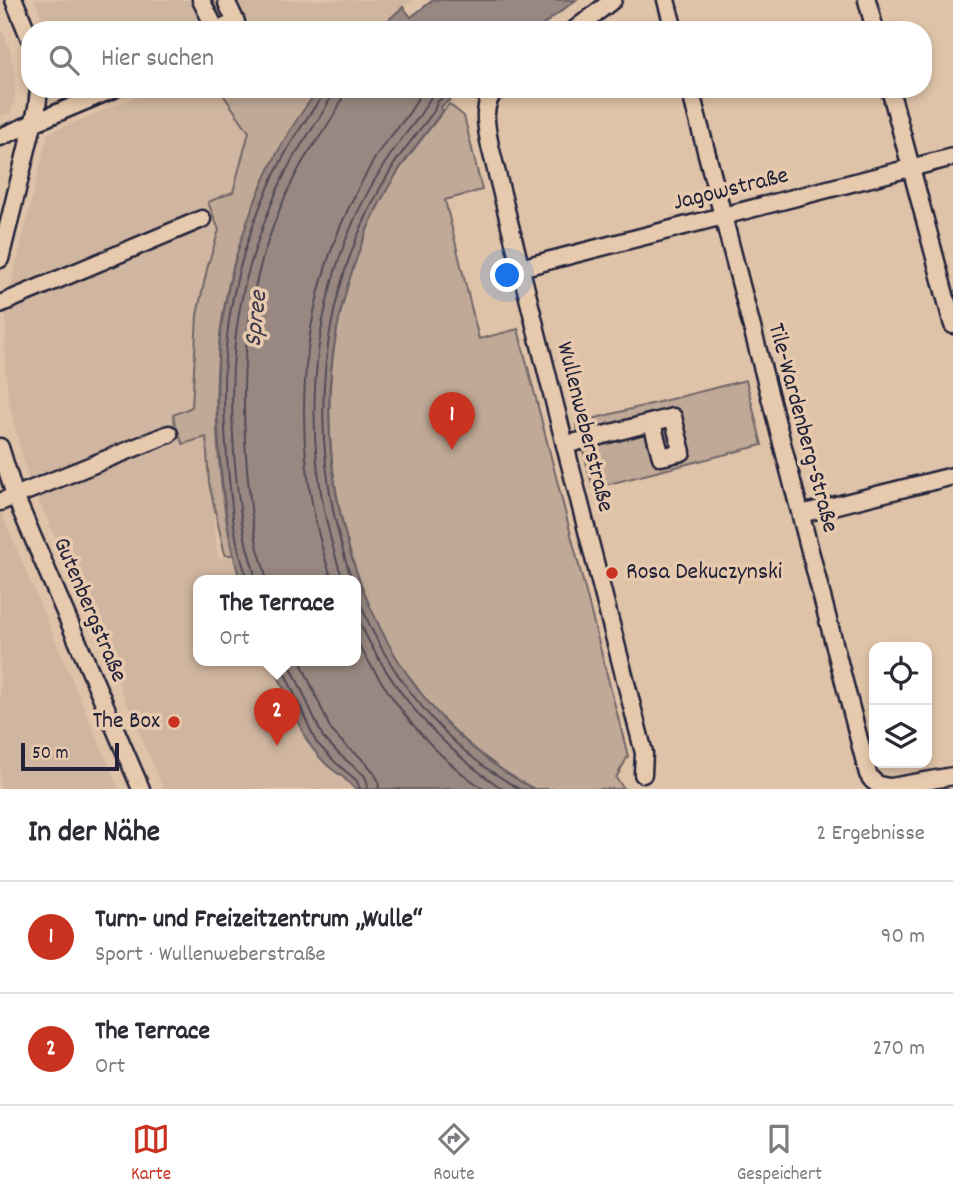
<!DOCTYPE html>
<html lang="de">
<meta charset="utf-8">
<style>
:root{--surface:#fff;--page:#f7f7f7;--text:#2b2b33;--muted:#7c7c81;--line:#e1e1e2;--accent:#c8321e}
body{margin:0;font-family:Dekko,sans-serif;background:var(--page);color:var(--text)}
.controls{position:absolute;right:21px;bottom:21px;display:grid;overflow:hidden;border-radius:14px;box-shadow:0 4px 10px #0003}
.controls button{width:63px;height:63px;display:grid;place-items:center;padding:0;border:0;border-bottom:2px solid var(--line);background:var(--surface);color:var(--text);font:35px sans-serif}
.scale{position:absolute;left:21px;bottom:18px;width:98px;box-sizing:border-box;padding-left:7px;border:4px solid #22223b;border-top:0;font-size:19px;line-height:24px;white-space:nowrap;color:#22223b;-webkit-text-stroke:5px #e7caad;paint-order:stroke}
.you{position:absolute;left:508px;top:276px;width:24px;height:24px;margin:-18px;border:5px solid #fff;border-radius:50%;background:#1a73e8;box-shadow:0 0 0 10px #1a73e833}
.badge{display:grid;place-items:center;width:46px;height:46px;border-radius:50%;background:var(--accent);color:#fff;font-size:23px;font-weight:700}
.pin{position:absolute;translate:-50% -58px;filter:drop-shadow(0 2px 4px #0008)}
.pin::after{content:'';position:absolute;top:37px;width:24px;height:21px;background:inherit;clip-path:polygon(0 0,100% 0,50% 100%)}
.popup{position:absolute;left:193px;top:575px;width:168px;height:91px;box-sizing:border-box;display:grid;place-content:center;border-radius:14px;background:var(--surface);filter:drop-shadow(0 2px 5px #0005);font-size:23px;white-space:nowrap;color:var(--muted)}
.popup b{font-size:26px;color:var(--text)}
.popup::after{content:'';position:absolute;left:50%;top:100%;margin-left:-14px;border:14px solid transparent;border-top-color:var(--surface)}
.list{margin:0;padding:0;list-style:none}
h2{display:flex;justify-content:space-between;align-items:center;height:91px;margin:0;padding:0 28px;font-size:30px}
h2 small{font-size:23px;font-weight:400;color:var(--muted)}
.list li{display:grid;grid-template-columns:46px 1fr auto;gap:21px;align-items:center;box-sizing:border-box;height:112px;padding:0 28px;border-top:2px solid var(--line)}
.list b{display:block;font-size:26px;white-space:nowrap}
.list p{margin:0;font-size:23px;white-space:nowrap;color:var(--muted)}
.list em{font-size:23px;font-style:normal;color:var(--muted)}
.icon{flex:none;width:38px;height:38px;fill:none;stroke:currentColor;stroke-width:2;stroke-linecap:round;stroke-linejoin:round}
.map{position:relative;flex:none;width:953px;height:789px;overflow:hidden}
.search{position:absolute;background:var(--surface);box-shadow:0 4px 10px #0003;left:21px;right:21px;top:21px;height:77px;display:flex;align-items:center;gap:18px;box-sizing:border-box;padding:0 24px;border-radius:28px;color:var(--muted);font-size:26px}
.sheet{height:315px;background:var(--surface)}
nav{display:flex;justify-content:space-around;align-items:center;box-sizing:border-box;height:98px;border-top:2px solid var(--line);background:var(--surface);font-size:19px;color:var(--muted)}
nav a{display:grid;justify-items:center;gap:4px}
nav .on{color:var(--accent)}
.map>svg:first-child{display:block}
</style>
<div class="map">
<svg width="953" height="789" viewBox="0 0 953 789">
<rect width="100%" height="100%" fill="#dfc3a8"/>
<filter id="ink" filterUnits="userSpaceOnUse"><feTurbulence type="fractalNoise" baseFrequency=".0143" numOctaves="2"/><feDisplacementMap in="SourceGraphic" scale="14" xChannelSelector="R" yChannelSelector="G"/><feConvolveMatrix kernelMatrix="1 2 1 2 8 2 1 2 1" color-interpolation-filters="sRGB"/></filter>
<g filter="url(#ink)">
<g fill="#d0b6a0">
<polygon points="34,0 412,0 377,30 47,30"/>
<polygon points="0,25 11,52 15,79 15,96 11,112 0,117"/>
<polygon points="156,89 217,89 225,96 249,132 233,192 208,265 197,315 192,407 206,437 218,559 233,555 240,580 198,580 198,660 272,660 305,737 310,746 338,774 341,775 355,789 163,789 81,594 27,475 8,398 5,362 6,316 12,281 48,133"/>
<polygon points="0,511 5,522 119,789 0,789"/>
</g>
<g fill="#c0a996" stroke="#716668" stroke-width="2">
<path d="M217,89h96l3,4c-13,19 -27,38 -37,58 -7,12 -12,26 -17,39 -10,23 -20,46 -27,70 -27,94 -22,199 -2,295h-8l-16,-72 -3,-46 -23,7 -8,-20 -2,-9 19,-8 5,-92 11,-50 11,-35 -11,-28 25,-10 16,-60 -25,-36z"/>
<path d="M449,104l15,12 18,74 -37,10 34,139 39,-10 110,427 -12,22 8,11c-21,0 -42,0 -63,0 -8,0 -19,0 -27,0 -15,-4 -52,-34 -65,-45 -26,-23 -51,-50 -69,-79 -60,-99 -84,-223 -63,-336 11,-55 32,-116 64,-162 15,-22 32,-42 48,-63z"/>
<polygon points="746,380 762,445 593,488 576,423"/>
</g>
<g fill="#998881" stroke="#695f65" stroke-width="2">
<polygon points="433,0 576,0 536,30 377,30 403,7 411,17"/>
<path d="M319,89h144l-22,18 2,3c-14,20 -31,39 -44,60 -15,23 -29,50 -38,76 -20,52 -32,109 -32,166 1,148 69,306 205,377h-179l-14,-14c-14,-7 -28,-24 -36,-38l-34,-77h85v-80h-116c-11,-37 -15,-72 -19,-110 -4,-40 -5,-81 -2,-122 1,-21 6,-42 10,-63 16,-70 45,-139 90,-196z"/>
</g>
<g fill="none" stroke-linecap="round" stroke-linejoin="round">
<g stroke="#524b57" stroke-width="2">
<path d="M246,580c0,-9 -4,-17 -6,-26 -4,-15 -7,-32 -8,-47 -6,-53 -11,-108 -6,-160 5,-65 28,-137 59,-193 11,-21 25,-40 38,-59l1,-6"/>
<path d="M255,580c0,-9 -4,-17 -6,-26 -3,-10 -5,-21 -7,-32 -13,-84 -16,-178 9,-260 11,-35 24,-72 42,-104 9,-16 39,-54 40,-69"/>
<path d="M266,580c-1,-11 -5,-21 -8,-31 -2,-11 -4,-21 -6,-32 -10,-83 -14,-168 8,-250 10,-35 24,-72 42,-104 11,-20 41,-53 42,-74"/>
<path d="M332,580c-44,-129 -37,-272 27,-393 7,-12 13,-25 21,-37 10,-14 28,-32 35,-47 3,-5 4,-9 7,-14"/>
<path d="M343,580c-51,-149 -35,-317 61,-444 7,-9 14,-17 19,-26 7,-10 5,-12 15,-21"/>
<path d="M352,580c-48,-141 -37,-286 41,-414 12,-19 28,-37 41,-55l3,-9 15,-13"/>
<path d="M356,591c22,66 71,132 126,174 12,9 25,16 37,24"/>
<path d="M356,614c31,72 82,132 147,175"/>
<path d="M356,640c33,58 71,112 128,149"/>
<polyline points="279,660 316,742 334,761 357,781 360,789"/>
<polyline points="288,660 323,737 340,755 364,775 367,781 368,789"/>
<polyline points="300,660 331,730 347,747 359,756 373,771 378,780 379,789"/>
</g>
<defs>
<g id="minor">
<polyline points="14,0 30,39"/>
<polyline points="201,0 216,30"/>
<polyline points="666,0 674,30"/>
<polyline points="867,0 875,30"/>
<polyline points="218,30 236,22 227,3"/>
<polyline points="574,30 613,0"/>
<path d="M496,89c-15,17 -10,36 -6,57l75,299 79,308 -1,21"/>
<path d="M690,89l178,685c5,10 12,12 23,13l62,-11"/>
<polyline points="890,89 953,325"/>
<polyline points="0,137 114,89"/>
<polyline points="0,259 37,108 39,89"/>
<polyline points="520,268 953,157"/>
<polyline points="0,304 202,219"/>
<polyline points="565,445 673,417 682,452 661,457 652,423"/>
<polyline points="0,447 15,496 141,789"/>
<polyline points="0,502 169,434"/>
<polyline points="801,514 953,476"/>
</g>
</defs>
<use href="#minor" stroke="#22223b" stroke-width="21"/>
<use href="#minor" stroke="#e7caad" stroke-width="16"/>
</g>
</g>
<g fill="#c8321e" stroke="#e7caad" stroke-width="2.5">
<circle cx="612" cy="573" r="7"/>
<circle cx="174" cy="722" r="7"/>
</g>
<g text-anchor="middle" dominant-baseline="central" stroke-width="7" stroke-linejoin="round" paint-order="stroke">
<g font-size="24" fill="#22223b" stroke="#e7caad">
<text transform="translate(731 190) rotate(-14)">Jagowstraße</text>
<text transform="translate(584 427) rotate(76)">Wullenweberstraße</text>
<text transform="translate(802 428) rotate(75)">Tile-Wardenberg-Straße</text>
<text transform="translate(89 610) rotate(67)">Gutenbergstraße</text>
</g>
<g font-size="24" fill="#22223b" stroke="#e7caad" text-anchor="start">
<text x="626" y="573">Rosa Dekuczynski</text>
<text x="160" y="722" text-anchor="end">The Box</text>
</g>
<g font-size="26" font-style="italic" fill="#403c4c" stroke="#e7caad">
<text transform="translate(257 319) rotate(-84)">Spree</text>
</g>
</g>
</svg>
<div class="controls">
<button><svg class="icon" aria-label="locate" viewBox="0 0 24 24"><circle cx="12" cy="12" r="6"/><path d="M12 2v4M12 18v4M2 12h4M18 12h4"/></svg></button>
<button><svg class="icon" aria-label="layers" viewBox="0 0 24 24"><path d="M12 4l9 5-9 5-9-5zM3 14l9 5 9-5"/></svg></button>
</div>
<div class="scale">50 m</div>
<div class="you"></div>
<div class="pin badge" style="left:452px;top:450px">1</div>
<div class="pin badge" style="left:277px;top:746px">2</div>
<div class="popup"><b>The Terrace</b>Ort</div>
<div class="search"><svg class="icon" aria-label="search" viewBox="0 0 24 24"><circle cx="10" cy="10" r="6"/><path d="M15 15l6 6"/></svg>Hier suchen</div>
</div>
<section class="sheet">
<h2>In der Nähe<small>2 Ergebnisse</small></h2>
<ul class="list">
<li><span class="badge">1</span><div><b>Turn- und Freizeitzentrum „Wulle“</b><p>Sport · Wullenweberstraße</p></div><em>90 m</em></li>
<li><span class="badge">2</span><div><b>The Terrace</b><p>Ort</p></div><em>270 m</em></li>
</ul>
</section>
<nav>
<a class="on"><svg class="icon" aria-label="map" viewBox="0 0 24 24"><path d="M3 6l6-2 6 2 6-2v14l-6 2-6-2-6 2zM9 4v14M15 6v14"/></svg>Karte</a>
<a><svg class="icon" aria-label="directions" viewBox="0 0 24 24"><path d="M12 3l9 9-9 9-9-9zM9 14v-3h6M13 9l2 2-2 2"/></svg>Route</a>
<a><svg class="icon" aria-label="saved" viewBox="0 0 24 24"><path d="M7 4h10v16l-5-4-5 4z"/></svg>Gespeichert</a>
</nav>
